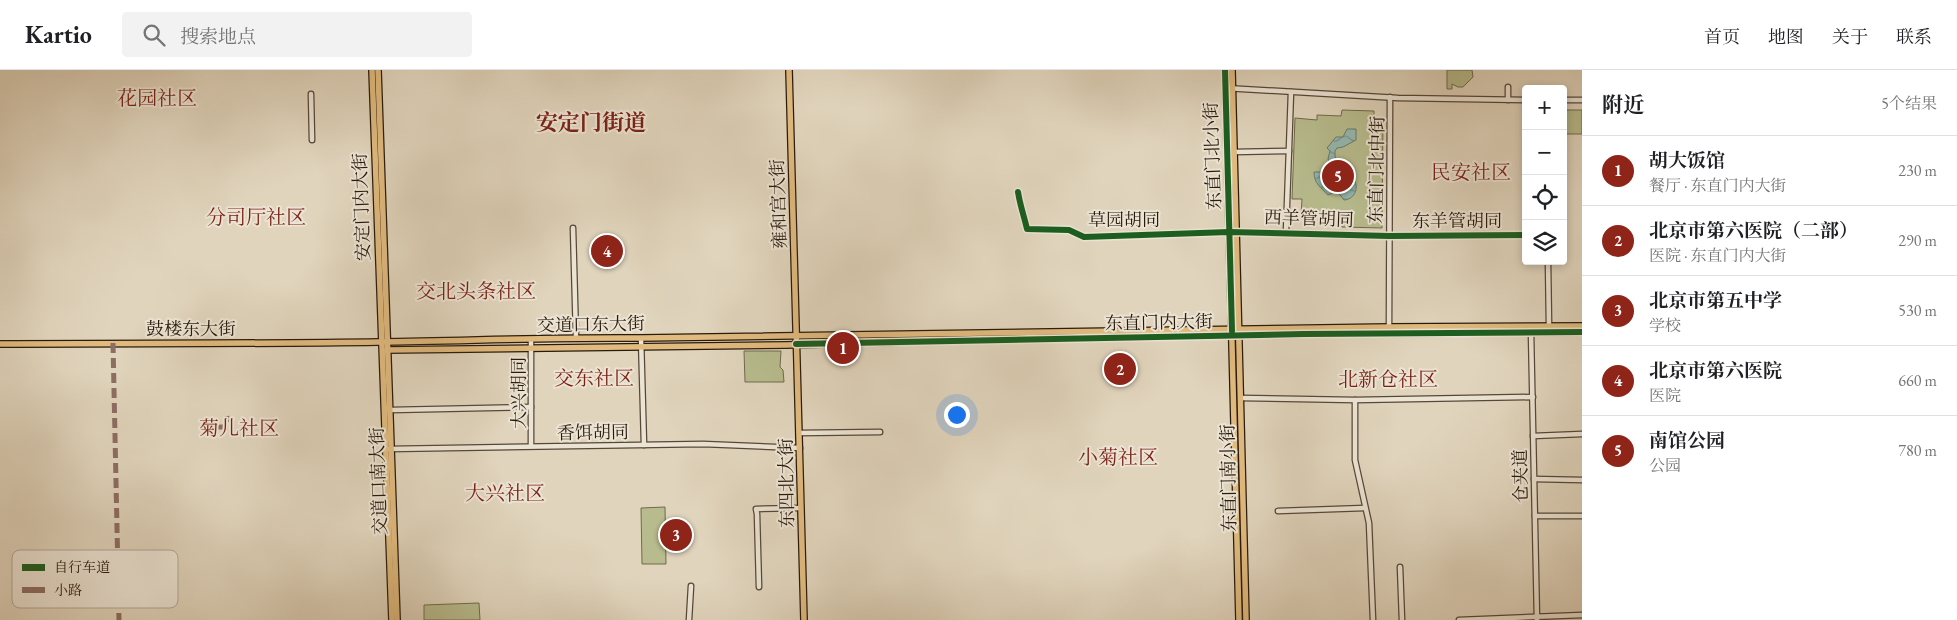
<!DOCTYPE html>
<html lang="zh">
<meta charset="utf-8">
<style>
:root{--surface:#fff;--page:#f2f2f2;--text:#202124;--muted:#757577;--line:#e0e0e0;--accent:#8f2418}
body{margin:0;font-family:"EB Garamond","Noto Serif SC",serif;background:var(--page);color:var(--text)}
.controls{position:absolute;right:15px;top:15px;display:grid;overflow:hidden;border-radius:5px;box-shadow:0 2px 8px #0003}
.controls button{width:45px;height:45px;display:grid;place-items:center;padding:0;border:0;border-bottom:1px solid var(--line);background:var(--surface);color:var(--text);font:25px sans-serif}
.you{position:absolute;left:956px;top:344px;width:18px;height:18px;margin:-12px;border:4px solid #fff;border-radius:50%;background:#1a73e8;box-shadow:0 0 0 8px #1a73e833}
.badge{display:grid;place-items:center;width:32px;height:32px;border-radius:50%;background:var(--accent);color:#fff;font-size:16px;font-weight:700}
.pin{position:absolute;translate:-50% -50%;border:2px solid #fff;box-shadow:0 1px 5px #0006}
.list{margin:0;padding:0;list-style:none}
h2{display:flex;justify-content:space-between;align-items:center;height:65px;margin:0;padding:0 20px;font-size:21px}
h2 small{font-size:16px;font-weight:400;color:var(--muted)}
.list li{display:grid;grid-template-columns:32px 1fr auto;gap:15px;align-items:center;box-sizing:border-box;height:70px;padding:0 20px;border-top:1px solid var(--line)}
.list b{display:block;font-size:19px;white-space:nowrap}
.list p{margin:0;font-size:16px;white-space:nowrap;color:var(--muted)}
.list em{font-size:16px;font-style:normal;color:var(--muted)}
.icon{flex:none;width:28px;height:28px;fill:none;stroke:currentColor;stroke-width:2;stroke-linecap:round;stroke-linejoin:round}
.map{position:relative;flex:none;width:1582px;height:550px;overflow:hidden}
header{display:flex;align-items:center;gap:30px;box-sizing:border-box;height:70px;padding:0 25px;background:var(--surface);border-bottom:1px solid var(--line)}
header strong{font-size:24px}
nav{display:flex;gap:28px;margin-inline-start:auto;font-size:18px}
.search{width:350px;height:45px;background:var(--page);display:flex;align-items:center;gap:12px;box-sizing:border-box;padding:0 18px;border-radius:5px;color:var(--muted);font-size:19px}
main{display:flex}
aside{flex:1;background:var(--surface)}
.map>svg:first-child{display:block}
</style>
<header>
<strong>Kartio</strong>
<div class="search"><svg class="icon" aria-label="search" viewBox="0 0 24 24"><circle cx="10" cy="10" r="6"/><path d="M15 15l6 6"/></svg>搜索地点</div>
<nav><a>首页</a><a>地图</a><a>关于</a><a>联系</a></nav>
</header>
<main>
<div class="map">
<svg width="1582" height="550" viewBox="0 0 1582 550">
<defs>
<pattern id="water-waves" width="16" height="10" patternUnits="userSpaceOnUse" patternTransform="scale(1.25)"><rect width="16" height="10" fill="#94b8af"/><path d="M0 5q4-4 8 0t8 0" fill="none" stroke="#79958d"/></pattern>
</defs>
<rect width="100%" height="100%" fill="#e0d4bc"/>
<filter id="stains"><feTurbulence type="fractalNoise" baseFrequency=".004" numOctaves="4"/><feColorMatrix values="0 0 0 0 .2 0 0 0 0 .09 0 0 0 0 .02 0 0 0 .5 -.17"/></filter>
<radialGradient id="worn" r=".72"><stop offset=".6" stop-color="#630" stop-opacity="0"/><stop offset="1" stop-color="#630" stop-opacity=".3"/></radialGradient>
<g fill="#b7bb8d" stroke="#706a4c">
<polygon points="1447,0 1472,0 1473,7 1463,17 1458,17 1452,14 1452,19 1447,19"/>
<polygon points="1342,40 1374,41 1374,50 1383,50 1382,158 1342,157 1342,145 1301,145 1302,129 1292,129 1295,48 1317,50 1317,45 1341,46"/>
<rect x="1563" y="40" width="19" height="24"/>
<polygon points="744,281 781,281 780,297 783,300 784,312 745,312"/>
<polygon points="665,437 666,494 642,494 641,438"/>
<polygon points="479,533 480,550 424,550 424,535"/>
</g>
<path fill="url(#water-waves)" stroke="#69796e" d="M1347,59h9v11l-13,7 -6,1 -2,3v6l10,11 -2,2 -4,1 -4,-3 -2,2 2,5 4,3c3,0 6,-1 9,-1 12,1 11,22 -4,23l-7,-9 -9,4c-7,-8 -14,-11 -14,-23h9l1,-6 6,-2 -2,-5 2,-8 -3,-3 9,-11h7z"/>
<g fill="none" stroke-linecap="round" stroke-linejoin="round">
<defs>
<g id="minor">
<polyline points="1508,17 1508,30"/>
<polyline points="1225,18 1398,28 1526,30"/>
<polyline points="311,24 312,70"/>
<polyline points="1563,30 1582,30"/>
<polyline points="1234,82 1289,81"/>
<path d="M1018,122c2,13 6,24 9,37l42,1 15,7 145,-5 160,4 137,-1"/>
<polyline points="573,158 576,267"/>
<polyline points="1286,162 1291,22"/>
<polyline points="1548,191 1549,256"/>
<polyline points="1389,260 1390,27"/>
<polyline points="1531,262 1537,550"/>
<polyline points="641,268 644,375"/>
<polyline points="531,270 531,376"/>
<polyline points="1241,328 1355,330 1533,327"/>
<polyline points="1355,330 1355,390 1369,453 1373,550"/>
<polyline points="391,340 531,337"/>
<polyline points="799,363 880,362"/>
<polyline points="1533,366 1582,364"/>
<polyline points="389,379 703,374 800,378"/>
<polyline points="1534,409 1582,410"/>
<polyline points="1278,441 1365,438"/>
<polyline points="1535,446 1582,446"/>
<polyline points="1400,497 1402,550"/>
<polyline points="759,517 757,444 756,439 801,438"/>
<polyline points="689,550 691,516"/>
<polyline points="1459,550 1582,545"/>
</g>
<g id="major">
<path d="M372,0c6,183 14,367 20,550"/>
<polyline points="378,0 397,550"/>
<polyline points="789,0 804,550"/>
<polyline points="1225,0 1239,550"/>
<polyline points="1232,0 1246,550"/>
<path d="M0,274c126,-1 253,0 379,-2 87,-1 175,-5 262,-4l748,-11 193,-1"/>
<polyline points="387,280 786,275 1010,269 1304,264 1582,262"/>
</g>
</defs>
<use href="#minor" stroke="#564838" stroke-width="7"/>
<use href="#major" stroke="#281a0c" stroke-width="8"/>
<use href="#minor" stroke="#ebe3d3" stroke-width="4.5"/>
<use href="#major" stroke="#e0ba7e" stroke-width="5.5"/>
<g stroke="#8d6e63" stroke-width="5" stroke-dasharray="10 5" stroke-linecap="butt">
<polyline points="113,273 119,550"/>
<polyline points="218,357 228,357 227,346"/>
</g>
<defs>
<g id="cycleway">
<polyline points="1225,0 1232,261"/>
<path d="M1018,122c2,13 6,24 9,37l42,1 15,7 145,-5 160,4 137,-1"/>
<polyline points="796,274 1304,264 1582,262"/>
</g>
</defs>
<use href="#cycleway" stroke="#ebe3d3" stroke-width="9"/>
<use href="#cycleway" stroke="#1b5e20" stroke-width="6"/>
</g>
<g text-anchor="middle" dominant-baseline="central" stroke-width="4" stroke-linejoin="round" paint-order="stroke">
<g font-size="18" fill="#281a0c" stroke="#ebe3d3">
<text transform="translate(1212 86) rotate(-92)">东直门北小街</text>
<text transform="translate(1376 100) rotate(-89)">东直门北中街</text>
<text transform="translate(778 134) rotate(-92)">雍和宫大街</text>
<text transform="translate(361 137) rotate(-92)">安定门内大街</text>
<text transform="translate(1309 148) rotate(2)">西羊管胡同</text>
<text x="1124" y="149">草园胡同</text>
<text x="1457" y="150">东羊管胡同</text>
<text transform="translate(1159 252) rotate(-1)">东直门内大街</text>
<text transform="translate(591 254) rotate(-1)">交道口东大街</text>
<text x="191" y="258">鼓楼东大街</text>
<text transform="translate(518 323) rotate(-90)">大兴胡同</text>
<text transform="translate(593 362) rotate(-1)">香饵胡同</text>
<text transform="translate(1520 406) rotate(-91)">仓夹道</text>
<text transform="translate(1228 408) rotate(-91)">东直门南小街</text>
<text transform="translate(378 411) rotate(-92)">交道口南大街</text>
<text transform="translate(786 413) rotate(-91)">东四北大街</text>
</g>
<g font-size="20" fill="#7a1f14" stroke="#ebe3d3">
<text x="157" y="28">花园社区</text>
<text x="1471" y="102">民安社区</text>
<text x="256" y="147">分司厅社区</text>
<text x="476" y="221">交北头条社区</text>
<text x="594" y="308">交东社区</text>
<text x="1388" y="309">北新仓社区</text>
<text x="239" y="358">菊儿社区</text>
<text x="1118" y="387">小菊社区</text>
<text x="505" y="423">大兴社区</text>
</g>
<g font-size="22" font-weight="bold" fill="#7a1f14" stroke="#ebe3d3">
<text x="591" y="52">安定门街道</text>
</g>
</g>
<rect x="12" y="480" width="166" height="58" rx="8" fill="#ebe3d3" stroke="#b0a797" stroke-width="1"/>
<rect x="22" y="494" width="23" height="7" fill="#1b5e20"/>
<rect x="22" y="517" width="23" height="6" fill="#8d6e63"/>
<g font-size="14" fill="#281a0c">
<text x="54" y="502">自行车道</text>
<text x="54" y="525">小路</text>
</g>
<rect width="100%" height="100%" filter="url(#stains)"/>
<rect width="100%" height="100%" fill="url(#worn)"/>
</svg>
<div class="controls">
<button>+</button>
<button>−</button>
<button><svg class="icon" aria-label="locate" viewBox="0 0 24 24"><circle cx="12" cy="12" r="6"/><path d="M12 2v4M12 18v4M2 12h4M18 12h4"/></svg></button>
<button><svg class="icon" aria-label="layers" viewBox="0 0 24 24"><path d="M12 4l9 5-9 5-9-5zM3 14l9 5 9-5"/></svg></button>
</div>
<div class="you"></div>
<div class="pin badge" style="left:843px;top:278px">1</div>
<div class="pin badge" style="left:1120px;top:299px">2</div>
<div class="pin badge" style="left:676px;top:465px">3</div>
<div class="pin badge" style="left:607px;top:181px">4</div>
<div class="pin badge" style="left:1338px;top:106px">5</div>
</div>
<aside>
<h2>附近<small>5个结果</small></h2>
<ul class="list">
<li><span class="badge">1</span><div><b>胡大饭馆</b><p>餐厅 · 东直门内大街</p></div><em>230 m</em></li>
<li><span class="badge">2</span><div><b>北京市第六医院（二部）</b><p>医院 · 东直门内大街</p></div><em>290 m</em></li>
<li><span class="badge">3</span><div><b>北京市第五中学</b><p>学校</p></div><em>530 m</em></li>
<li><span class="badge">4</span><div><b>北京市第六医院</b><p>医院</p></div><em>660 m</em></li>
<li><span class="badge">5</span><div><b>南馆公园</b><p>公园</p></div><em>780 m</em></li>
</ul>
</aside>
</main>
